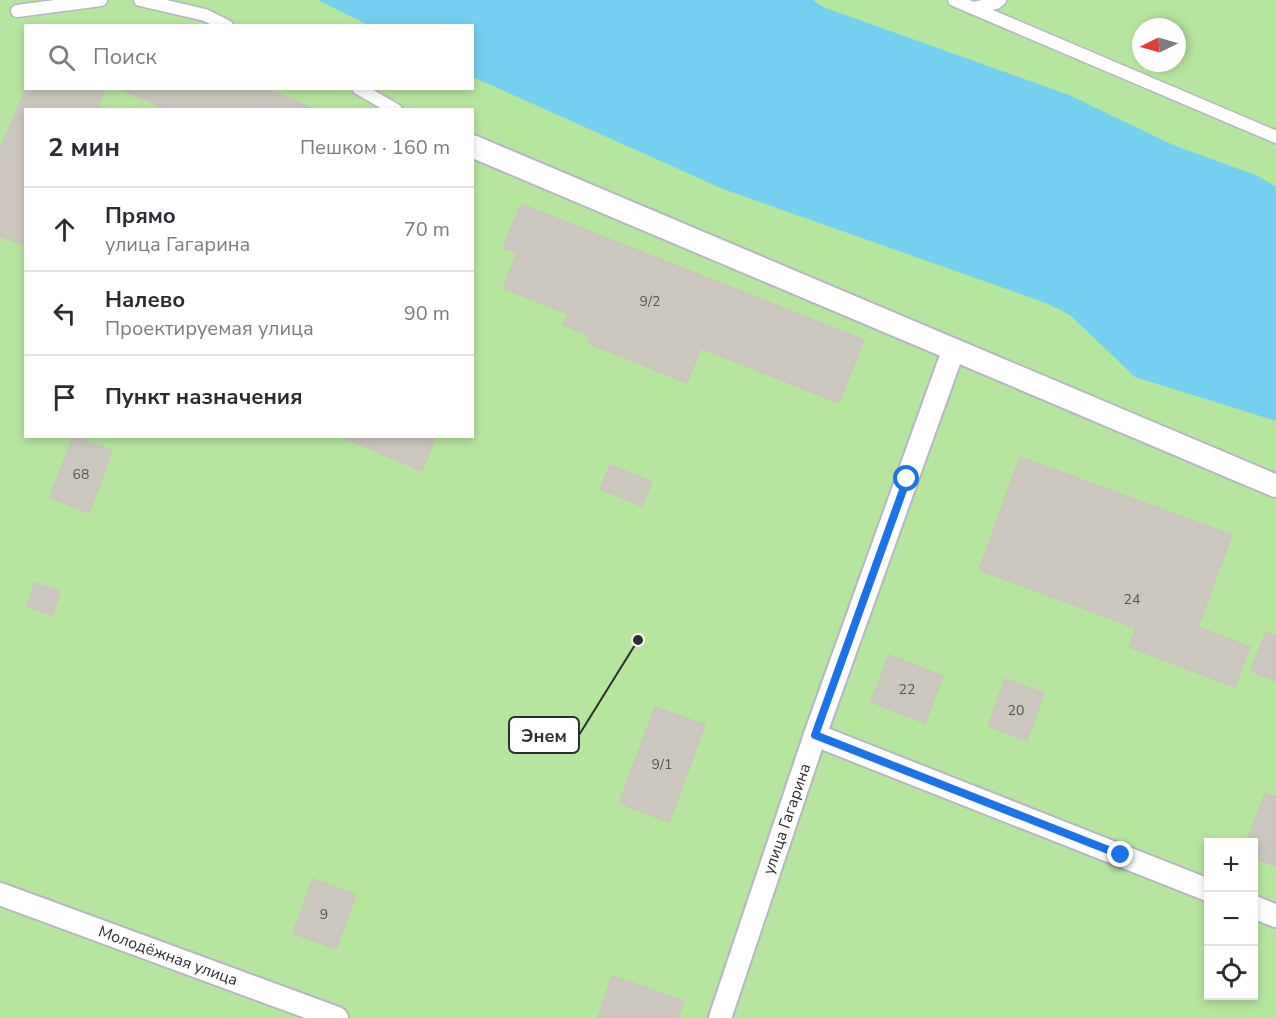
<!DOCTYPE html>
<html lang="ru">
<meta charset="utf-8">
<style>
:root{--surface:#fff;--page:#f2f2f3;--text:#2b2b33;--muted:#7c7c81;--line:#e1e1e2}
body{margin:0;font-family:"Nunito Sans",sans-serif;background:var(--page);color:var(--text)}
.controls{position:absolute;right:18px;bottom:18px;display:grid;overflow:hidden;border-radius:0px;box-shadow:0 3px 9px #0003}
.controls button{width:54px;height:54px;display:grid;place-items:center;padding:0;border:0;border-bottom:2px solid var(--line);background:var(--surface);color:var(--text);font:30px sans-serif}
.compass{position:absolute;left:1132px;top:18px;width:54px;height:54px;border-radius:50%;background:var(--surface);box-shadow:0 3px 9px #0003;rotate:265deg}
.stop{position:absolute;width:18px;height:18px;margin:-14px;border:4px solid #1a73e8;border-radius:50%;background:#fff}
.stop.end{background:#1a73e8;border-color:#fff;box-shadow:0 2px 6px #0008}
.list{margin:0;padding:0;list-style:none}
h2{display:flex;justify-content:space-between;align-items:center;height:78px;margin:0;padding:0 24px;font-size:26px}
h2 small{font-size:20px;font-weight:400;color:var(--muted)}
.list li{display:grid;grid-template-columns:39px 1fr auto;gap:18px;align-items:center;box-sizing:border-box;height:84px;padding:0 24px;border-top:2px solid var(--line)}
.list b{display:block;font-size:22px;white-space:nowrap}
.list p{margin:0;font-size:20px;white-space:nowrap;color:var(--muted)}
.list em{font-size:20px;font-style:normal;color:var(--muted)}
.icon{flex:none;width:33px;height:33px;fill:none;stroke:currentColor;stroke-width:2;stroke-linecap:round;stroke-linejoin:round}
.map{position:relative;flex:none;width:1276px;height:1018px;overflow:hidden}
.search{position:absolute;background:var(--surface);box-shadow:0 3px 9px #0003;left:24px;top:24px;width:450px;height:66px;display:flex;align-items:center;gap:15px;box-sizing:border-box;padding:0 21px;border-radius:0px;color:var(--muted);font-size:22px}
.panel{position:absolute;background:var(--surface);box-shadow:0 3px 9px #0003;left:24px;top:108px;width:450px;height:330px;border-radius:0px}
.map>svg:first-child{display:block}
</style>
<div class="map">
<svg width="1276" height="1018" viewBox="0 0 1276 1018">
<rect width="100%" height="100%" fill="#efe9e1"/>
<path fill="#b6e59e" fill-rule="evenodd" d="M0,0h1276v1018h-1276zM26,26h446v62h-446zM1141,27h36v36h-36zM26,110h446v326h-446zM1208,842h46v154h-46z"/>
<polygon fill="#75cff0" points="318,0 813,0 823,7 1069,95 1173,145 1258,176 1276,187 1276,421 1135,377 1070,315 1046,303 723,189 473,77 472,26 368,25"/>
<g fill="#cbc7bf" stroke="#cbc5ba" stroke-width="1.5">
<polygon points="26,88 105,88 97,110 26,110 26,246 0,236 0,150"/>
<polygon points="118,88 265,88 316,110 168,110"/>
<polygon points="521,204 864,340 839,403 701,348 687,383 588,343 590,336 563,325 568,314 503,288 517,253 503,248"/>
<polygon points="73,436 112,451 89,513 50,498"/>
<polygon points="340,436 436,436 422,471"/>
<polygon points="1020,457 1232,535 1198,627 1250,647 1235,687 1129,647 1136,628 979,570"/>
<polygon points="610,465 652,482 642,506 600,489"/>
<polygon points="34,583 60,591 53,615 27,607"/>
<polygon points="1266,632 1276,636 1276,681 1251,671"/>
<polygon points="889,655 943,676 925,723 871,702"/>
<polygon points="1005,679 1044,693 1027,741 988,726"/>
<polygon points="655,707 705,725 669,822 619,803"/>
<polygon points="1265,793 1276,797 1276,866 1254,858 1254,842 1247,842"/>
<polygon points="313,879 356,895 336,949 293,933"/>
<polygon points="612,976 684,1001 678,1018 598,1018"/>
</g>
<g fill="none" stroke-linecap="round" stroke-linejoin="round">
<defs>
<g id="lane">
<polyline points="140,0 205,15 227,26"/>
<polyline points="954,0 1276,137"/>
<polyline points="973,8 996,3 1000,0"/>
<polyline points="17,11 101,0"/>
<polyline points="358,88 396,110"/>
</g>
<g id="street">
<polyline points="472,146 1276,486"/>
<polyline points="815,735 1208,890"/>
<polyline points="0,894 337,1018"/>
<polyline points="1254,907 1276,916"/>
<polyline points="720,1018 815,735 953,351"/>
</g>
</defs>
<use href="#lane" stroke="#b4b7c1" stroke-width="15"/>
<use href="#street" stroke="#b4b7c1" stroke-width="26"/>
<use href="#lane" stroke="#fff" stroke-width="12"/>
<use href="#street" stroke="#fff" stroke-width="22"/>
</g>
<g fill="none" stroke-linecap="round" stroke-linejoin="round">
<polyline stroke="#1a73e8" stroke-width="8" points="907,479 815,735 1121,855"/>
</g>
<g text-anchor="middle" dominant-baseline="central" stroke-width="4.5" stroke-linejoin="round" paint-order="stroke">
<g font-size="14" fill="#555452">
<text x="650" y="301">9/2</text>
<text x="81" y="474">68</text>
<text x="1132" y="599">24</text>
<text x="907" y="689">22</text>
<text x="1016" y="710">20</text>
<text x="662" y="764">9/1</text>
<text x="324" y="914">9</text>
</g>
<g font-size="16" fill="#2e2e2e" stroke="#fff">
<text transform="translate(787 819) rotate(-71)">улица Гагарина</text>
<text transform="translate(168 956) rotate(20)">Молодёжная улица</text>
</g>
</g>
<path fill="none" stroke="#2e2e2e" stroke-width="2" d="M638 640L579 735"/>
<circle fill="#2e2e2e" stroke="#fff" stroke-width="2" cx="638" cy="640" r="6"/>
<rect fill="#fff" stroke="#2e2e2e" stroke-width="2" x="509" y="717" width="70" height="36" rx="6"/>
<g font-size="18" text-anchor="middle" font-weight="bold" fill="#2e2e2e">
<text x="544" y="742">Энем</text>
</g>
</svg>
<div class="controls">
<button>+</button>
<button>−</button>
<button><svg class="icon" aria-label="locate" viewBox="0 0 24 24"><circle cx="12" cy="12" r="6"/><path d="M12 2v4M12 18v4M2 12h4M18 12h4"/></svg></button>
</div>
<svg class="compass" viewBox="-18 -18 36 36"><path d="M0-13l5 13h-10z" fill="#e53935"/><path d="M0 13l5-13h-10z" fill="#7c7c81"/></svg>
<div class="stop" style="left:907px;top:479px"></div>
<div class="stop end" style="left:1121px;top:855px"></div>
<div class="search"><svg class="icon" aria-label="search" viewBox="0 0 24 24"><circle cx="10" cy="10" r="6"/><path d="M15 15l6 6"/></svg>Поиск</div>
<section class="panel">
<h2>2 мин<small>Пешком · 160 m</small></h2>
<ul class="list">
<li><svg class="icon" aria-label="ahead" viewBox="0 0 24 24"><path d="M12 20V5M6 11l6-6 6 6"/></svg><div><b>Прямо</b><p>улица Гагарина</p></div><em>70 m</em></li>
<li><svg class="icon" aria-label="left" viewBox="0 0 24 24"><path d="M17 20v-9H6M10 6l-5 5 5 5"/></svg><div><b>Налево</b><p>Проектируемая улица</p></div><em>90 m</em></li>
<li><svg class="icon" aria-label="arrive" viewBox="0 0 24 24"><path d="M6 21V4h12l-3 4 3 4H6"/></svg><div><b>Пункт назначения</b></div></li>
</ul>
</section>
</div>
